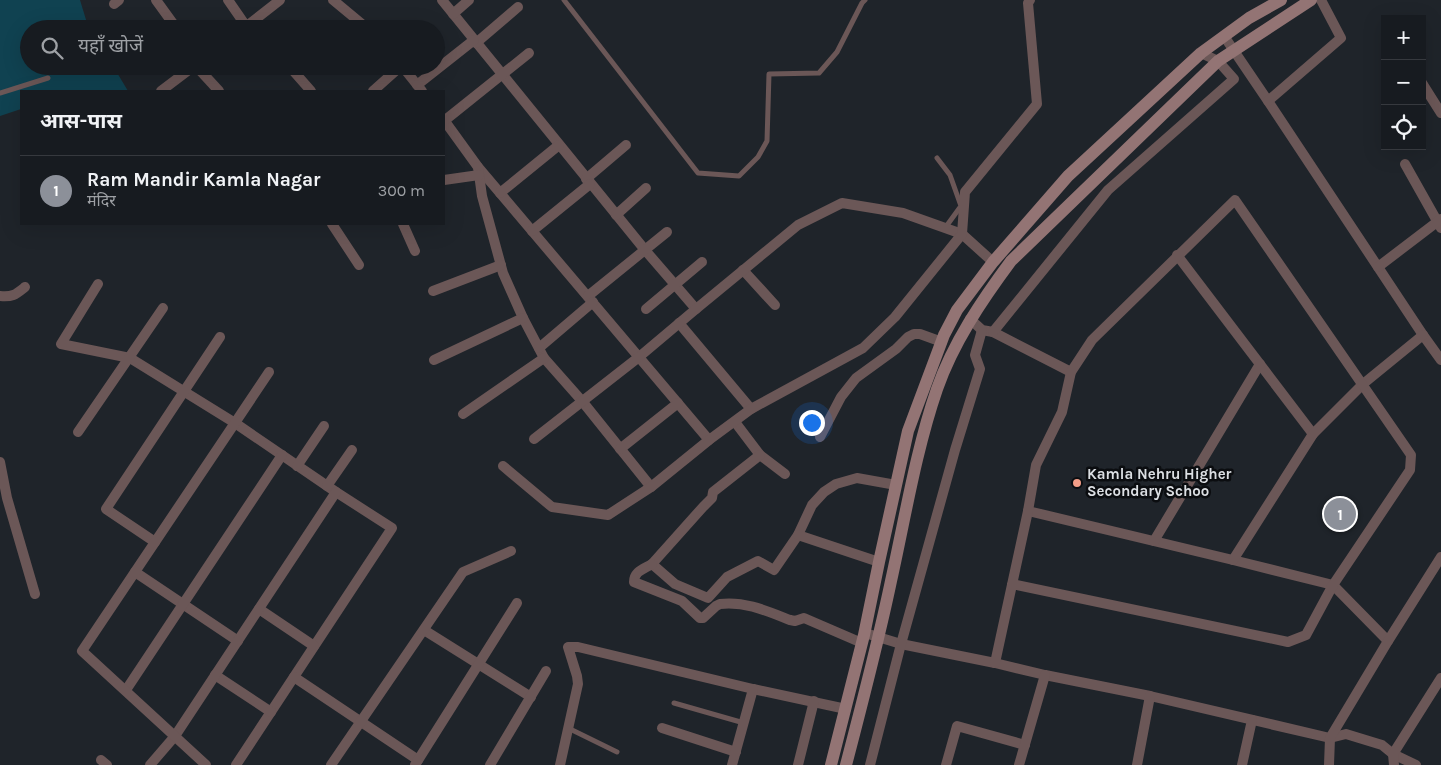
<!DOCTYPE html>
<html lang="hi">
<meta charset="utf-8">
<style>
:root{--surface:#171b20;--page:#24282d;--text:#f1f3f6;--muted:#9ea1a5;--line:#36393e;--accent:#8c9099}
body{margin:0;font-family:Karla,"Noto Sans Devanagari",sans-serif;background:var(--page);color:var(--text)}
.controls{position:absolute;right:15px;top:15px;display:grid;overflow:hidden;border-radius:0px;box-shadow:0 5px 20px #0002}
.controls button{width:45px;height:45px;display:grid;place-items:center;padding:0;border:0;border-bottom:1px solid var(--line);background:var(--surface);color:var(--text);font:25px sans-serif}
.you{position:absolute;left:811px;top:422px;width:18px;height:18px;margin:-12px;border:4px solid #fff;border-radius:50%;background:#1a73e8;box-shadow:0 0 0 8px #1a73e833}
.badge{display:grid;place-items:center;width:32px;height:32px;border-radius:50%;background:var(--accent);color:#fff;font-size:16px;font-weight:700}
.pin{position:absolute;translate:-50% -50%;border:2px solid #fff;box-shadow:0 1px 5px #0006}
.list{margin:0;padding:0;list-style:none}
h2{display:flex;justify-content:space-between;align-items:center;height:65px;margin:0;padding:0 20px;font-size:21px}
h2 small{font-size:16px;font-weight:400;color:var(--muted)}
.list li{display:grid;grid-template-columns:32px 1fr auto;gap:15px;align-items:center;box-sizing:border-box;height:70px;padding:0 20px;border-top:1px solid var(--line)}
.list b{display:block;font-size:19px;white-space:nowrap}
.list p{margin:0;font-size:16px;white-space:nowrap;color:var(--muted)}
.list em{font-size:16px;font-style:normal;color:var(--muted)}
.icon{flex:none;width:28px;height:28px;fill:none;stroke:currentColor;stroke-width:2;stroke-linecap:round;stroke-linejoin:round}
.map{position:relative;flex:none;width:1441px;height:765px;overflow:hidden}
.search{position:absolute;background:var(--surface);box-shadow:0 5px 20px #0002;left:20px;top:20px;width:425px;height:55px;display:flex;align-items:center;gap:12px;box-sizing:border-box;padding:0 18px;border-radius:28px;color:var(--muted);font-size:19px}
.panel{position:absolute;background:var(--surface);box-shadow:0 5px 20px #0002;left:20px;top:90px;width:425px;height:135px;border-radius:0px}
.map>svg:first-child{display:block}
</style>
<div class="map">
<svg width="1441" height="765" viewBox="0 0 1441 765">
<rect width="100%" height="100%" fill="#1f242a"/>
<polygon fill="#104251" points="0,0 80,0 87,23 90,29 29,29 29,66 113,66 128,91 21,91 21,109 0,116"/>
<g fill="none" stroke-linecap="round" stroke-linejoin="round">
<g stroke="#6b5757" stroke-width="5">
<polyline points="564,0 698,173 739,176 758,157 767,141 769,74 819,73 837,52 862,3 865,0"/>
<polyline points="0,93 48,78"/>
<polyline points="937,158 950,175 961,206 945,228"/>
<polyline points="674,703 744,723"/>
<polyline points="568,728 617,752"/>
</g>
<g stroke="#6b5757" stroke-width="10">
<polyline points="156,0 177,29"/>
<polyline points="228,0 246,26"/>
<polyline points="333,0 368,29"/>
<polyline points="442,0 645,250 696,309"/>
<polyline points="114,4 119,0"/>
<polyline points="453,14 469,0"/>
<polyline points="243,29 280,0"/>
<polyline points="1224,36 1268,101 1423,335 1441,360"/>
<polyline points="476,43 518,7"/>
<polyline points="196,66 219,91"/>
<polyline points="289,66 311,91"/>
<polyline points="402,66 422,91"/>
<polyline points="1422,83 1441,113"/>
<polyline points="417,85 474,40"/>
<polyline points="161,91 194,66"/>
<polyline points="373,91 401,66"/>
<polyline points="1268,101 1341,38 1321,0"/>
<polyline points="444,120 478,167 709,440"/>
<polyline points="444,121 529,53"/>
<polyline points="1405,164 1441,228"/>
<polyline points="478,167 482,196 503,273 523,318 544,358 582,401 651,487"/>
<polyline points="586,179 626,145"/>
<polyline points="444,180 479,175"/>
<polyline points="500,193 559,145"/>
<polyline points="616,215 646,188"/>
<polyline points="332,224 359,265"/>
<polyline points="403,224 415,251"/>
<polyline points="532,231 590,184"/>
<polyline points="1177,255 1313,434"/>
<polyline points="1378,267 1441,219"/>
<polyline points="743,270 775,305"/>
<polyline points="98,284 61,344 130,358 235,423 336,492 392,528 236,765"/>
<polyline points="433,291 501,265"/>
<path d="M0,296c13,1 15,-1 25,-9"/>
<polyline points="588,296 667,232"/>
<polyline points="646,309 702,262"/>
<polyline points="970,319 982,330 993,332 1071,372"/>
<polyline points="679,323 751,409"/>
<polyline points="993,332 1108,190 1234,79 1218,61 1201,53"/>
<polyline points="539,348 593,302"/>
<polyline points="434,360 523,318"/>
<polyline points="463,414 544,358"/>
<polyline points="735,422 760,455 785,474"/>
<polyline points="78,432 163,308"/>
<polyline points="820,437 841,397 856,378 896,349 908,337 914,334 920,334 942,342"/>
<polyline points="534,439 639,357 696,309 798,225 842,203 903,213 962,234 993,262"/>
<polyline points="620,449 678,403"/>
<polyline points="760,455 713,492 712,498 703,507 652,564 675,584 708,598 727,577 758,561 774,570 798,535 812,505 824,492 836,484 857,478 896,485"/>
<polyline points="0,462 7,498 35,594"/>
<polyline points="297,466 324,426"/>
<polyline points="503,466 552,507 608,515 651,487 709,440 751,409 863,348 895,317 962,234 965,192 1037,104 1028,3 1030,0"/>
<polyline points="327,486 352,450"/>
<polyline points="1028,511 1233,560 1333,585 1388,641"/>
<polyline points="798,535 879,562"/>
<polyline points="1154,541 1260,364"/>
<polyline points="155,542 106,509 220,337"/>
<polyline points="1233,560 1313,434 1363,384 1423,335"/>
<path d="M652,564c-8,5 -18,7 -18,18l48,19 18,17h3l13,-12 4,-2c25,-3 47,7 70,16l5,1 9,-3 58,25"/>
<polyline points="135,572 238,641"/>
<polyline points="259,609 314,646"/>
<polyline points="424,630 531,697"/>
<polyline points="865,633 901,644 995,663 1045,675 1150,696 1330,738 1346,734 1382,745 1393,754 1416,765"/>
<polyline points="995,663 1028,511 1036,465 1062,412 1071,372 1092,340 1235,200 1411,455 1410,470 1333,585 1306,635 1288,642 1012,584"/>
<polyline points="215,675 271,712"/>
<polyline points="294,677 418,760"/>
<polyline points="126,690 282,455"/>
<polyline points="662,728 736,752"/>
<polyline points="101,760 107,765"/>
<polyline points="150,765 175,736 336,492"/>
<polyline points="206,765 82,651 269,372"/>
<polyline points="331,765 463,572 511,551"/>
<polyline points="415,765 517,603"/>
<polyline points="490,765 546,671"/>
<polyline points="560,765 578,684 577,676 568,647 578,647 753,689 846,709"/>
<polyline points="732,765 753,689"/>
<polyline points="798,765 814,701"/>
<polyline points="870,765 901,644 955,450 980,369 975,355 982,330"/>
<polyline points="946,765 957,726 1025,745"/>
<polyline points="1019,765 1045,675"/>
<polyline points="1137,765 1150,696"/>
<polyline points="1242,765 1252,720"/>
<polyline points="1329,765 1330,738 1388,641 1441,557"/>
<polyline points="1394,765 1393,754 1441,678"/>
</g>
<g stroke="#937474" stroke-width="12">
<polyline points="831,765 864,635 879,562 908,431 944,335 957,310 993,262 1068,176 1201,53 1249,18 1281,0"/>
<path d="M846,765c16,-61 32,-122 45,-184 14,-63 25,-131 46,-192 16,-46 45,-89 74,-128l207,-200 93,-61"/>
</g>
</g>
<circle fill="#f49e88" stroke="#0b0d10" stroke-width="2" cx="1077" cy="483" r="5"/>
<g text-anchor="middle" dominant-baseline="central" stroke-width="5" stroke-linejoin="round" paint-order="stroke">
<g font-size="15" font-weight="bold" fill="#dcdfe3" stroke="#0b0d10" text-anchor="start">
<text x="1087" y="474">Kamla Nehru Higher<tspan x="1087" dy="17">Secondary Schoo</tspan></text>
</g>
</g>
</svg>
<div class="controls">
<button>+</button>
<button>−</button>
<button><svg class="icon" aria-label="locate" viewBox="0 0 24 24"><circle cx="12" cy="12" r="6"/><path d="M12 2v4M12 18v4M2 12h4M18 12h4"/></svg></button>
</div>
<div class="you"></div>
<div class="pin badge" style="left:1340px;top:514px">1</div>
<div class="search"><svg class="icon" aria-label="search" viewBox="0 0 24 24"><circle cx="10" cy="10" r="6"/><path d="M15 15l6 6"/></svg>यहाँ खोजें</div>
<section class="panel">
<h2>आस-पास<small></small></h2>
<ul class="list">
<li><span class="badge">1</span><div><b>Ram Mandir Kamla Nagar</b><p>मंदिर</p></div><em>300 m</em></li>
</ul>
</section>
</div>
